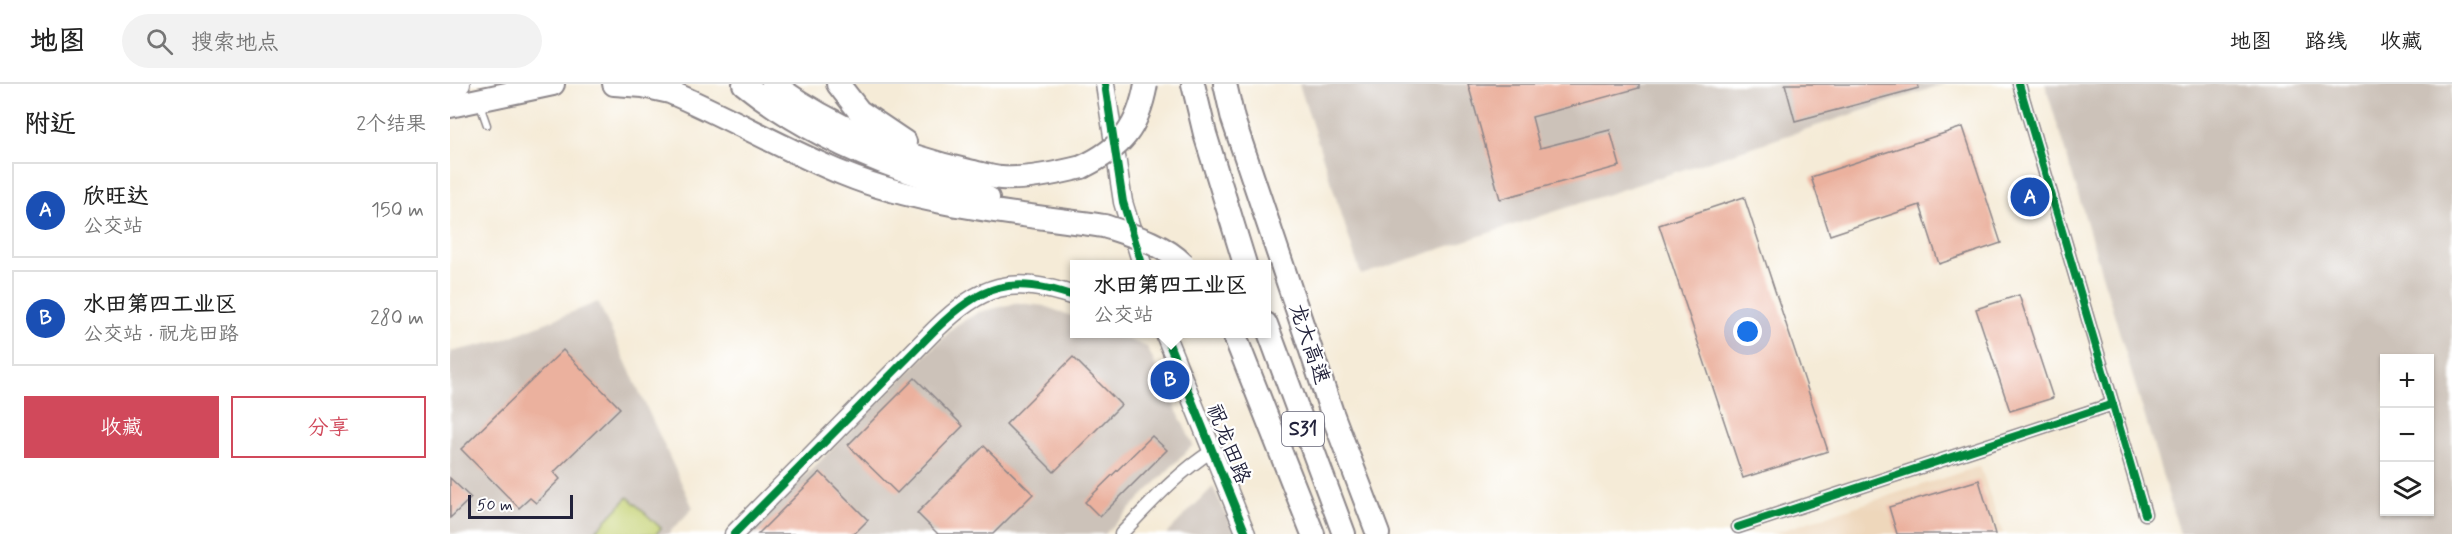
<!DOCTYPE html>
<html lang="zh">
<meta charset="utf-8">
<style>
:root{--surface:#fff;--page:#f2f2f2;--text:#222;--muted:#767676;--line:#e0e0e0;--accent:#d1495b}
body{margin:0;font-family:Mynerve,"LXGW WenKai TC",sans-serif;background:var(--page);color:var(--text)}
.controls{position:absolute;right:18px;bottom:18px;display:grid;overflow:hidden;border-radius:0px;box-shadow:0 2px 4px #0004}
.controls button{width:54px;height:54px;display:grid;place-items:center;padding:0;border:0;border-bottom:2px solid var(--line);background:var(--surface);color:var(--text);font:30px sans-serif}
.scale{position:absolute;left:18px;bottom:15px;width:105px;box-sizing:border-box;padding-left:6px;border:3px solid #22223b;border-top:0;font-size:16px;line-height:21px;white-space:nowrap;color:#22223b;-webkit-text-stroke:4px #fff;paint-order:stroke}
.you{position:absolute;left:1298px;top:248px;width:21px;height:21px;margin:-15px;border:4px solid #fff;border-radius:50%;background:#1a73e8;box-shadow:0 0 0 9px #1a73e833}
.badge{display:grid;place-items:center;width:39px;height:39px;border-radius:50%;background:var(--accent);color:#fff;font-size:20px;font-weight:700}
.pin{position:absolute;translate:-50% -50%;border:3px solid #fff;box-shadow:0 2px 6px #0006}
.popup{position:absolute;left:620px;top:176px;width:201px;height:78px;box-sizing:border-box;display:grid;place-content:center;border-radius:0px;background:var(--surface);filter:drop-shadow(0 2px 4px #0005);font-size:20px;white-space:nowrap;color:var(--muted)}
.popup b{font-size:22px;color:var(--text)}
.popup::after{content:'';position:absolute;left:50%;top:100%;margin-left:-12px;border:12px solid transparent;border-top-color:var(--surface)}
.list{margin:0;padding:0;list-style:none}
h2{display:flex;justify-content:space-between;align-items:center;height:78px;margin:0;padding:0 24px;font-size:26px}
h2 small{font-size:20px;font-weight:400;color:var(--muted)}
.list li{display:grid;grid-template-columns:39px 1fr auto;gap:18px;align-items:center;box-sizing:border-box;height:96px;margin:0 12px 12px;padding:0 12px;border:2px solid var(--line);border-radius:0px}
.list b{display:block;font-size:22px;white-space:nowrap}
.list p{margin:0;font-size:20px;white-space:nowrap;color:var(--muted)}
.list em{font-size:20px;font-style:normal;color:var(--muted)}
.actions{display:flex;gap:12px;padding:18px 24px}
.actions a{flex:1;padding:14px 0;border:2px solid var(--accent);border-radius:0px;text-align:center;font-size:21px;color:var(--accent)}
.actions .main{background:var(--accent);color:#fff}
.icon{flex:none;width:33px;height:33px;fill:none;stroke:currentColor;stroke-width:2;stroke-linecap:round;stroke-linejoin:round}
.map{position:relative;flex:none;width:2002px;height:450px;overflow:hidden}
header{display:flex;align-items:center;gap:36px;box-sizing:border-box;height:84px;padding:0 30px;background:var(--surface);border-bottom:2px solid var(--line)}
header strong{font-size:28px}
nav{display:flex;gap:33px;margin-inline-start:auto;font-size:21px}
.search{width:420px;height:54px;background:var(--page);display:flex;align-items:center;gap:15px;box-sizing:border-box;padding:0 21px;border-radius:33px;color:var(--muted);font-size:22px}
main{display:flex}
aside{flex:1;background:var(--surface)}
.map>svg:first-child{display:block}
</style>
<header>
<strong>地图</strong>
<div class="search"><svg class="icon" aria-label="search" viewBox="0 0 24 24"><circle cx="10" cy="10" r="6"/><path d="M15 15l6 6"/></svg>搜索地点</div>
<nav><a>地图</a><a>路线</a><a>收藏</a></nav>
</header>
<main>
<aside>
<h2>附近<small>2个结果</small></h2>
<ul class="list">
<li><span class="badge" style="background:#1a4fb4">A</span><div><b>欣旺达</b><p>公交站</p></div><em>150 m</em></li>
<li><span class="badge" style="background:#1a4fb4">B</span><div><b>水田第四工业区</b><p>公交站 · 祝龙田路</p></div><em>280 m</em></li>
</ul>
<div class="actions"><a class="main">收藏</a><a>分享</a></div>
</aside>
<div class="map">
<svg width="2002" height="450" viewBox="0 0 2002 450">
<rect width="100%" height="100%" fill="#fff"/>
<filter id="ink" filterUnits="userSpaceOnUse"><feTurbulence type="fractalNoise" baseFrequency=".0167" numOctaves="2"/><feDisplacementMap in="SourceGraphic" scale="12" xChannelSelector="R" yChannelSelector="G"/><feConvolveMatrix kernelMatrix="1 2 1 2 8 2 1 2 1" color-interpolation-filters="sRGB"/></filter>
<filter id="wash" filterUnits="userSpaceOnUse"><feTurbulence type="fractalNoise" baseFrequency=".008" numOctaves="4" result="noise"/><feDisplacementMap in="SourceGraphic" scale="24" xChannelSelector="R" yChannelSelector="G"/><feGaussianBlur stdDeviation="1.35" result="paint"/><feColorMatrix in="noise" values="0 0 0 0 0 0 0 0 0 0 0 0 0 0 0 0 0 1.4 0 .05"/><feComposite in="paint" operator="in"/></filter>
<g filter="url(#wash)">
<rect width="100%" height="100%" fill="#f5ebd7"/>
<polygon fill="#eed7bb" points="1530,382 1553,450 1321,450"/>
<g fill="#ccc2b9" fill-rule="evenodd">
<polygon points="849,0 1494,0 911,191"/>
<path d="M1595,0h407v450h-272zM1980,274v154h-46v-154z"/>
<polygon points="148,218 243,424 218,450 0,450 0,268 50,257"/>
<polygon points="568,219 594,222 624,233 624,250 664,250 697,263 743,361 655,450 297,450 506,241 529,228"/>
<polygon points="763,403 786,450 716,450"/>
</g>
<polygon fill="#c5d274" stroke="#747a58" stroke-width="1.5" points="178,413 211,444 206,450 143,450"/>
<g id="blocks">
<g fill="#ebb19e">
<polygon points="1018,0 1189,0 1189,4 1082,33 1090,64 1160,46 1170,82 1050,115"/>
<polygon points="1335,0 1468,0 1469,4 1345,37"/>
<polygon points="1513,43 1551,159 1489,180 1470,121 1380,151 1361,93"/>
<polygon points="1294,113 1378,367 1293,394 1209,141"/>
<polygon points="1569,211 1603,314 1560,327 1526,225"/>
<polygon points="113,266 170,324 104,388 110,395 86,419 80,414 69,424 11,365"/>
<polygon points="623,273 671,321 604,388 556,340"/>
<polygon points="465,294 513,342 447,409 398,361"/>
<polygon points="702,352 717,366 650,433 635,418"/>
<polygon points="534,362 583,410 543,450 488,450 467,429"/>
<polygon points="370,388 418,436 404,450 308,450"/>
<polygon points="0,394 21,414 0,434"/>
<polygon points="1529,396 1545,450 1447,450 1439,423"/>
</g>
</g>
</g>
<g filter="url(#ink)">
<use href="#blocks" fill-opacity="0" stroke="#8c8689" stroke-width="1.5"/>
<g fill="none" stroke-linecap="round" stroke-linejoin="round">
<defs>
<polyline id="lane" points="30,21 37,41"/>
<g id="street">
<polyline points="1569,0 1695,430"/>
<polyline points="1288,443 1663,320"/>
<path d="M671,450c28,-29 56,-61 91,-83"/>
</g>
<g id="secondary">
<polyline points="655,0 673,118 692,180"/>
<polyline points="715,250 796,450"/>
<path d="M284,450l201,-204c47,-46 76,-55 139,-34"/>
</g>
<polyline id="primary" points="0,3 10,0"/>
<g id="highway">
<path d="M164,0l29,2 27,6c59,25 115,58 174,82 78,32 176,40 260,52"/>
<path d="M294,0c46,37 102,65 157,85 29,10 58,18 87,29"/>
<path d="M323,0c58,42 127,72 196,87 10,2 21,6 32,7 24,2 57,-5 81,-11"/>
<polyline points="388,0 409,27 455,58"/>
<polyline points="743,0 755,50 795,180"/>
<polyline points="775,0 783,35 882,329 928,450"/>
<polyline points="0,22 103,0"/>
<polyline points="816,240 894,450"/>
<polyline points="784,250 863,450"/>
</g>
</defs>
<use href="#lane" stroke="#8c8689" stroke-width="9"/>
<use href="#street" stroke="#8c8689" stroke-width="15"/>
<use href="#secondary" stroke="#8c8689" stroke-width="21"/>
<use href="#primary" stroke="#8c8689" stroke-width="22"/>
<use href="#highway" stroke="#8c8689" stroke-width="26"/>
<use href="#lane" stroke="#fff" stroke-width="6"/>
<use href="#street" stroke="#fff" stroke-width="12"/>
<use href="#secondary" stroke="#fff" stroke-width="18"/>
<use href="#primary" stroke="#fff" stroke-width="20"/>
<use href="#highway" stroke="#fff" stroke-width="22"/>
<defs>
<g id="highway-bridge">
<path d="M632,83c40,-19 56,-39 64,-83"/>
<path d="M654,142c27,9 58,17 79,38"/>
</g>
</defs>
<use href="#highway-bridge" stroke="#8c8689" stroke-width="26" stroke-linecap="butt"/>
<use href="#highway-bridge" stroke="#fff" stroke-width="22"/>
<defs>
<g id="cycleway">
<polyline points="655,0 673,118 692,180"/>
<polyline points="1569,0 1695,430"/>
<polyline points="715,250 796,450"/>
<polyline points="1288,443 1663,320"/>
<path d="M284,450l201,-204c47,-46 76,-55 139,-34"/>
</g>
</defs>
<use href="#cycleway" stroke="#fff" stroke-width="11"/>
<use href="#cycleway" stroke="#00873e" stroke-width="8"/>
</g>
</g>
<g text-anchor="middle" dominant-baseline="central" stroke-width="4.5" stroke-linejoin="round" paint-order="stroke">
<rect fill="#fff" stroke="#646476" stroke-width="1.5" x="832" y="328" width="42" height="34" rx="4.5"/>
<g font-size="20" font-weight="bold" fill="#22223b">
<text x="853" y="345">S31</text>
</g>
<g font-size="21" fill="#22223b" stroke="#fff">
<text transform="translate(859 260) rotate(71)">龙大高速</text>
<text transform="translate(778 360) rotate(68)">祝龙田路</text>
</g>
</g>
</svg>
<div class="controls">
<button>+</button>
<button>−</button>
<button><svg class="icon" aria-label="layers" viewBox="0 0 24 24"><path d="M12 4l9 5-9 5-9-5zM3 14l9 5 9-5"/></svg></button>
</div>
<div class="scale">50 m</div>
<div class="you"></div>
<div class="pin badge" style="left:1580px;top:113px;background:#1a4fb4">A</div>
<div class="pin badge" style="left:720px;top:296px;background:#1a4fb4">B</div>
<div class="popup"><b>水田第四工业区</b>公交站</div>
</div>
</main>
